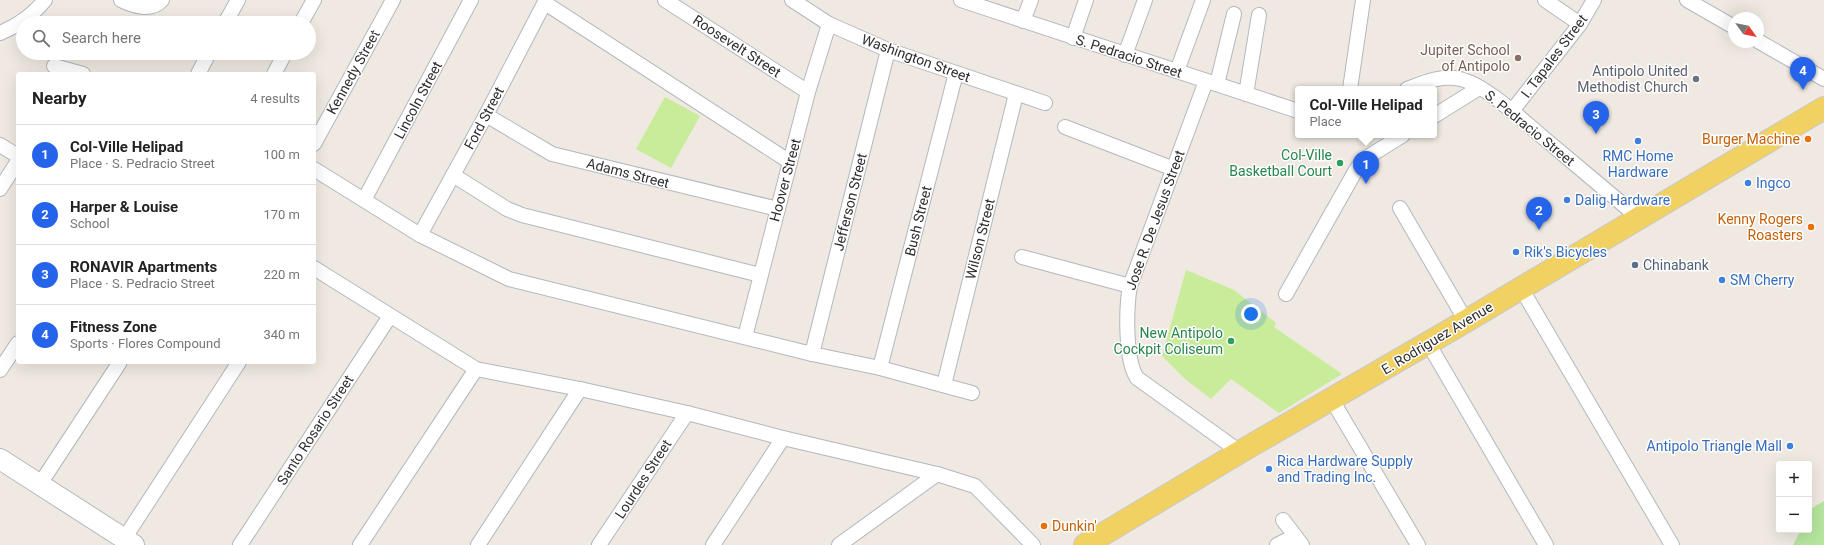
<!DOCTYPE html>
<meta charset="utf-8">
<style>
:root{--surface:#fff;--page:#f6f6f6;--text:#222;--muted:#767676;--line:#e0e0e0;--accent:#2563eb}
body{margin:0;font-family:Roboto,sans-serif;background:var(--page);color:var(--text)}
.controls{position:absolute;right:12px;bottom:12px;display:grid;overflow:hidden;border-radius:4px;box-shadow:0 4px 16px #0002}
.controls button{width:36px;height:36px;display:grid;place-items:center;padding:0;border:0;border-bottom:1px solid var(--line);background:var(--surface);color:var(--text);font:20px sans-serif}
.compass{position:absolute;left:1728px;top:12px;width:36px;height:36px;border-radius:50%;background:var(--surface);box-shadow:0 4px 16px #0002;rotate:123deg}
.you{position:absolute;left:1251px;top:314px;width:14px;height:14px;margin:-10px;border:3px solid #fff;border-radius:50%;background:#1a73e8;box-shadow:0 0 0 6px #1a73e833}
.badge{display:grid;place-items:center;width:26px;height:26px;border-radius:50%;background:var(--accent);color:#fff;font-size:13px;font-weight:700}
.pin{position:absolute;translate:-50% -33px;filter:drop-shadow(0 1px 2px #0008)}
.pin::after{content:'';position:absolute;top:21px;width:14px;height:12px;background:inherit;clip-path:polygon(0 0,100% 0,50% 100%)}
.popup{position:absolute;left:1295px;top:86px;width:142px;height:52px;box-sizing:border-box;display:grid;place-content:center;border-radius:4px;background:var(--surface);filter:drop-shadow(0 1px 3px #0005);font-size:13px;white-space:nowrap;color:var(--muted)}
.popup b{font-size:15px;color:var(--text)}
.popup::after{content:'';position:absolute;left:50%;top:100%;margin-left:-8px;border:8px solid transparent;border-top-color:var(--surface)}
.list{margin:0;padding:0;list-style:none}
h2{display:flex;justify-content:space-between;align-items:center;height:52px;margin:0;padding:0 16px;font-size:17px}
h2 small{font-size:13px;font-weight:400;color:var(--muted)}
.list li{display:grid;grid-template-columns:26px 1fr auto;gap:12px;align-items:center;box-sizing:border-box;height:60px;padding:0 16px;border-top:1px solid var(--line)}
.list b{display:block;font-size:15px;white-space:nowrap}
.list p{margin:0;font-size:13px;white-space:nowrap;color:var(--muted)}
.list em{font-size:13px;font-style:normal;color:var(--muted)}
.icon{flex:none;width:22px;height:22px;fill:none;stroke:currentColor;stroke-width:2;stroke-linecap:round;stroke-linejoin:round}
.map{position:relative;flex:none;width:1824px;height:545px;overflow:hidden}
.search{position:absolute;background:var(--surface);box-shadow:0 4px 16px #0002;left:16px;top:16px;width:300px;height:44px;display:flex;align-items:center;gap:10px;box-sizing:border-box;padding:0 14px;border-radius:22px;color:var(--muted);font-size:15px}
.panel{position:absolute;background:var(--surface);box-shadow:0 4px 16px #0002;left:16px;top:72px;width:300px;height:292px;border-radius:4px}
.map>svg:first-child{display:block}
</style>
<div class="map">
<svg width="1824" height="545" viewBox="0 0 1824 545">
<rect width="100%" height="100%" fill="#efe9e1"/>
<polygon fill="#b6e59e" points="1824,501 1824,545 1793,545 1801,530 1809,530 1809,510"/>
<g fill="#c9ec9a">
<polygon points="665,97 700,116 671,168 636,149"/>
<polygon points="1186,270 1234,290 1276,323 1274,327 1342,374 1279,413 1231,379 1211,399 1184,378 1162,356"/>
</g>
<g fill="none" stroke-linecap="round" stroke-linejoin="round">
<defs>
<g id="street">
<path d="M121,0c12,6 31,12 41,0"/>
<polyline points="665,0 808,92"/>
<polyline points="792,0 829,24 888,50 1045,103"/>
<polyline points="961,0 1298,111"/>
<polyline points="1545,0 1580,24"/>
<polyline points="1687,0 1734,27"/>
<polyline points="545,3 790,162"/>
<polyline points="1023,21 1031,0"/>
<polyline points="225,23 238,0"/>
<polyline points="301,23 314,0"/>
<path d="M0,33c17,-7 33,-18 45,-33"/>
<polyline points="1073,38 1086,0"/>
<polyline points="1758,41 1824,79"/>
<polyline points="1125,55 1145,0"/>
<polyline points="54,66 83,74"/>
<polyline points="1177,71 1203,0"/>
<polyline points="198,74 209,53"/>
<polyline points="274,74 285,53"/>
<path d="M1206,81l-76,205c-4,22 -5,74 7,92l103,74"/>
<polyline points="1217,84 1234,14"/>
<polyline points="1350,89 1363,0"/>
<path d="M1407,89c18,-7 34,-14 53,-10 24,5 60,39 79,55 33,28 67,56 100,84"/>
<polyline points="1246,94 1259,15"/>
<polyline points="1512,111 1580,24 1594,0"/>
<polyline points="486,115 552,154 778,209"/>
<polyline points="1434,116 1479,88"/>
<polyline points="1065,127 1174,169"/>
<polyline points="314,144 393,0"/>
<polyline points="0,145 18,156"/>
<polyline points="314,169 420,235 509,279 812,354 880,368 972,393"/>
<polyline points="453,175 507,209 522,215 760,275"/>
<polyline points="0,189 18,161"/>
<polyline points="364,200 471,0"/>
<polyline points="1400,208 1466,321"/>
<polyline points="420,235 486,115 546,0"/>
<polyline points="1022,257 1130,286"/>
<polyline points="314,268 476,369 580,389 687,413 783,438 937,474 975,486 1033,545"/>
<polyline points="1521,288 1672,545"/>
<polyline points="1286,294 1356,170 1363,160 1403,135"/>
<polyline points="745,337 808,92 829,24"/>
<polyline points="1428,343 1546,545"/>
<polyline points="812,354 888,50"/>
<polyline points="880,368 956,73"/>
<polyline points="0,370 18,343"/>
<polyline points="944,385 1016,94"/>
<polyline points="1332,400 1418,545"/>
<polyline points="40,484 120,362"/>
<polyline points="1283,520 1302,545"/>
<polyline points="124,539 239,362"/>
<polyline points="240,545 390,316"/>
<polyline points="360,545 476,369"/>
<polyline points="478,545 580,389"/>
<polyline points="599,545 687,413"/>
<polyline points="713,545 783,438"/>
<polyline points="839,545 937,474"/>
<polyline points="1277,545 1295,536"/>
</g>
<polyline id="secondary" points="0,459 134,545"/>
<polyline id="primary" points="1085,545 1240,452 1466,321 1824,108"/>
</defs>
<use href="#street" stroke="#b4b7c1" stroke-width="16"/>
<use href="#secondary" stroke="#b4b7c1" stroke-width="22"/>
<use href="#primary" stroke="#c9c9c9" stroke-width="24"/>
<use href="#street" stroke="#fff" stroke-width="14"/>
<use href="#secondary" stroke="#fff" stroke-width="20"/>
<use href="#primary" stroke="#f2d163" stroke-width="22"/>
</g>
<circle fill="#8d6e63" stroke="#fff" stroke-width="1.5" cx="1518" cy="58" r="4"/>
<circle fill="#6b7280" stroke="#fff" stroke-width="1.5" cx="1696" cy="79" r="4"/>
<g fill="#e8710a" stroke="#fff" stroke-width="1.5">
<circle cx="1808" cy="139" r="4"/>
<circle cx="1811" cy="227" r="4"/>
<circle cx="1044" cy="526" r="4"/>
</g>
<g fill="#3f7fe0" stroke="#fff" stroke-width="1.5">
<circle cx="1638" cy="141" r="4"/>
<circle cx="1748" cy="183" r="4"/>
<circle cx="1567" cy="200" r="4"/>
<circle cx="1516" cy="252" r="4"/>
<circle cx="1722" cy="280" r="4"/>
<circle cx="1790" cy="446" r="4"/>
<circle cx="1269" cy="469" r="4"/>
</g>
<g fill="#2e9e5b" stroke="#fff" stroke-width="1.5">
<circle cx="1340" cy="163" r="4"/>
<circle cx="1231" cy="341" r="4"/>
</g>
<circle fill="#5c6f8a" stroke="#fff" stroke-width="1.5" cx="1635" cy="265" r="4"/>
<g text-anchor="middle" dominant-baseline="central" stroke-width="3" stroke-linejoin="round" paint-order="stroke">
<g font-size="14" fill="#2e2e2e" stroke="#fff">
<text transform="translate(737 46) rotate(33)">Roosevelt Street</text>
<text transform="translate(1129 56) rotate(18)">S. Pedracio Street</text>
<text transform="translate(1554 56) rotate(-53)">I. Tapales Street</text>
<text transform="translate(916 58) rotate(20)">Washington Street</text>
<text transform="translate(353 72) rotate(-61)">Kennedy Street</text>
<text transform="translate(418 100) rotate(-62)">Lincoln Street</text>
<text transform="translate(484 118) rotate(-62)">Ford Street</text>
<text transform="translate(1530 128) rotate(39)">S. Pedracio Street</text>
<text transform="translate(628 173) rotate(14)">Adams Street</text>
<text transform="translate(785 180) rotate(-75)">Hoover Street</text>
<text transform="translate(850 202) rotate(-76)">Jefferson Street</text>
<text transform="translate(1155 220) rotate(-70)">Jose R. De Jesus Street</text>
<text transform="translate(918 221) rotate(-76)">Bush Street</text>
<text transform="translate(980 239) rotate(-76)">Wilson Street</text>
<text transform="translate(1437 338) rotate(-31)">E. Rodriguez Avenue</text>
<text transform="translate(315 430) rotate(-57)">Santo Rosario Street</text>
<text transform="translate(643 479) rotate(-57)">Lourdes Street</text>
</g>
<g font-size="14" fill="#785e54" stroke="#fff" text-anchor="end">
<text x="1510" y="50">Jupiter School<tspan x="1510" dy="16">of Antipolo</tspan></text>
</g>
<g font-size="14" fill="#5b616d" stroke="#fff" text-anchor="end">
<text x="1688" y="71">Antipolo United<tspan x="1688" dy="16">Methodist Church</tspan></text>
</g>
<g font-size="14" fill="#c56008" stroke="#fff" text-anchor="end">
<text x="1800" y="139">Burger Machine</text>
<text x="1803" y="219">Kenny Rogers<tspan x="1803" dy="16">Roasters</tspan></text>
<text x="1052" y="526" text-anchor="start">Dunkin'</text>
</g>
<g font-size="14" fill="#27864d" stroke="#fff" text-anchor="end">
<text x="1332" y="155">Col-Ville<tspan x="1332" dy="16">Basketball Court</tspan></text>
<text x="1223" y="333">New Antipolo<tspan x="1223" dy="16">Cockpit Coliseum</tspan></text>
</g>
<g font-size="14" fill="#366cbe" stroke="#fff" text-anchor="start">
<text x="1638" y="156" text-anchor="middle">RMC Home<tspan x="1638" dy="16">Hardware</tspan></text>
<text x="1756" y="183">Ingco</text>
<text x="1575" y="200">Dalig Hardware</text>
<text x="1524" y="252">Rik's Bicycles</text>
<text x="1730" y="280">SM Cherry</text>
<text x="1782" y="446" text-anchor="end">Antipolo Triangle Mall</text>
<text x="1277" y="461">Rica Hardware Supply<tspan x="1277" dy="16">and Trading Inc.</tspan></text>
</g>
<g font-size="14" fill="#4e5e75" stroke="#fff" text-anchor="start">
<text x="1643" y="265">Chinabank</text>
</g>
</g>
</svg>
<div class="controls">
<button>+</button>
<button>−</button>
</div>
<svg class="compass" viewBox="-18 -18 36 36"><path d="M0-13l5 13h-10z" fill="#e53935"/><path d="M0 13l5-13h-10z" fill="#767676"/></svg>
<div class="you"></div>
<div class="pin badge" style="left:1366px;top:184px">1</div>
<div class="popup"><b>Col-Ville Helipad</b>Place</div>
<div class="pin badge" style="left:1539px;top:230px">2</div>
<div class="pin badge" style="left:1596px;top:134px">3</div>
<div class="pin badge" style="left:1803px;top:90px">4</div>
<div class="search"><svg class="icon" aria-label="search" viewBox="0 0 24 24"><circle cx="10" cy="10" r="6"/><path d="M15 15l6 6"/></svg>Search here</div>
<section class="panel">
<h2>Nearby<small>4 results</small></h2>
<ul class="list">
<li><span class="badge">1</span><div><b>Col-Ville Helipad</b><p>Place · S. Pedracio Street</p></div><em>100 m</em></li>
<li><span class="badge">2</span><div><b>Harper &amp; Louise</b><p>School</p></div><em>170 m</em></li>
<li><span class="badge">3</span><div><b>RONAVIR Apartments</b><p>Place · S. Pedracio Street</p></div><em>220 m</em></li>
<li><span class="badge">4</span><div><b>Fitness Zone</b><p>Sports · Flores Compound</p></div><em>340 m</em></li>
</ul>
</section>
</div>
